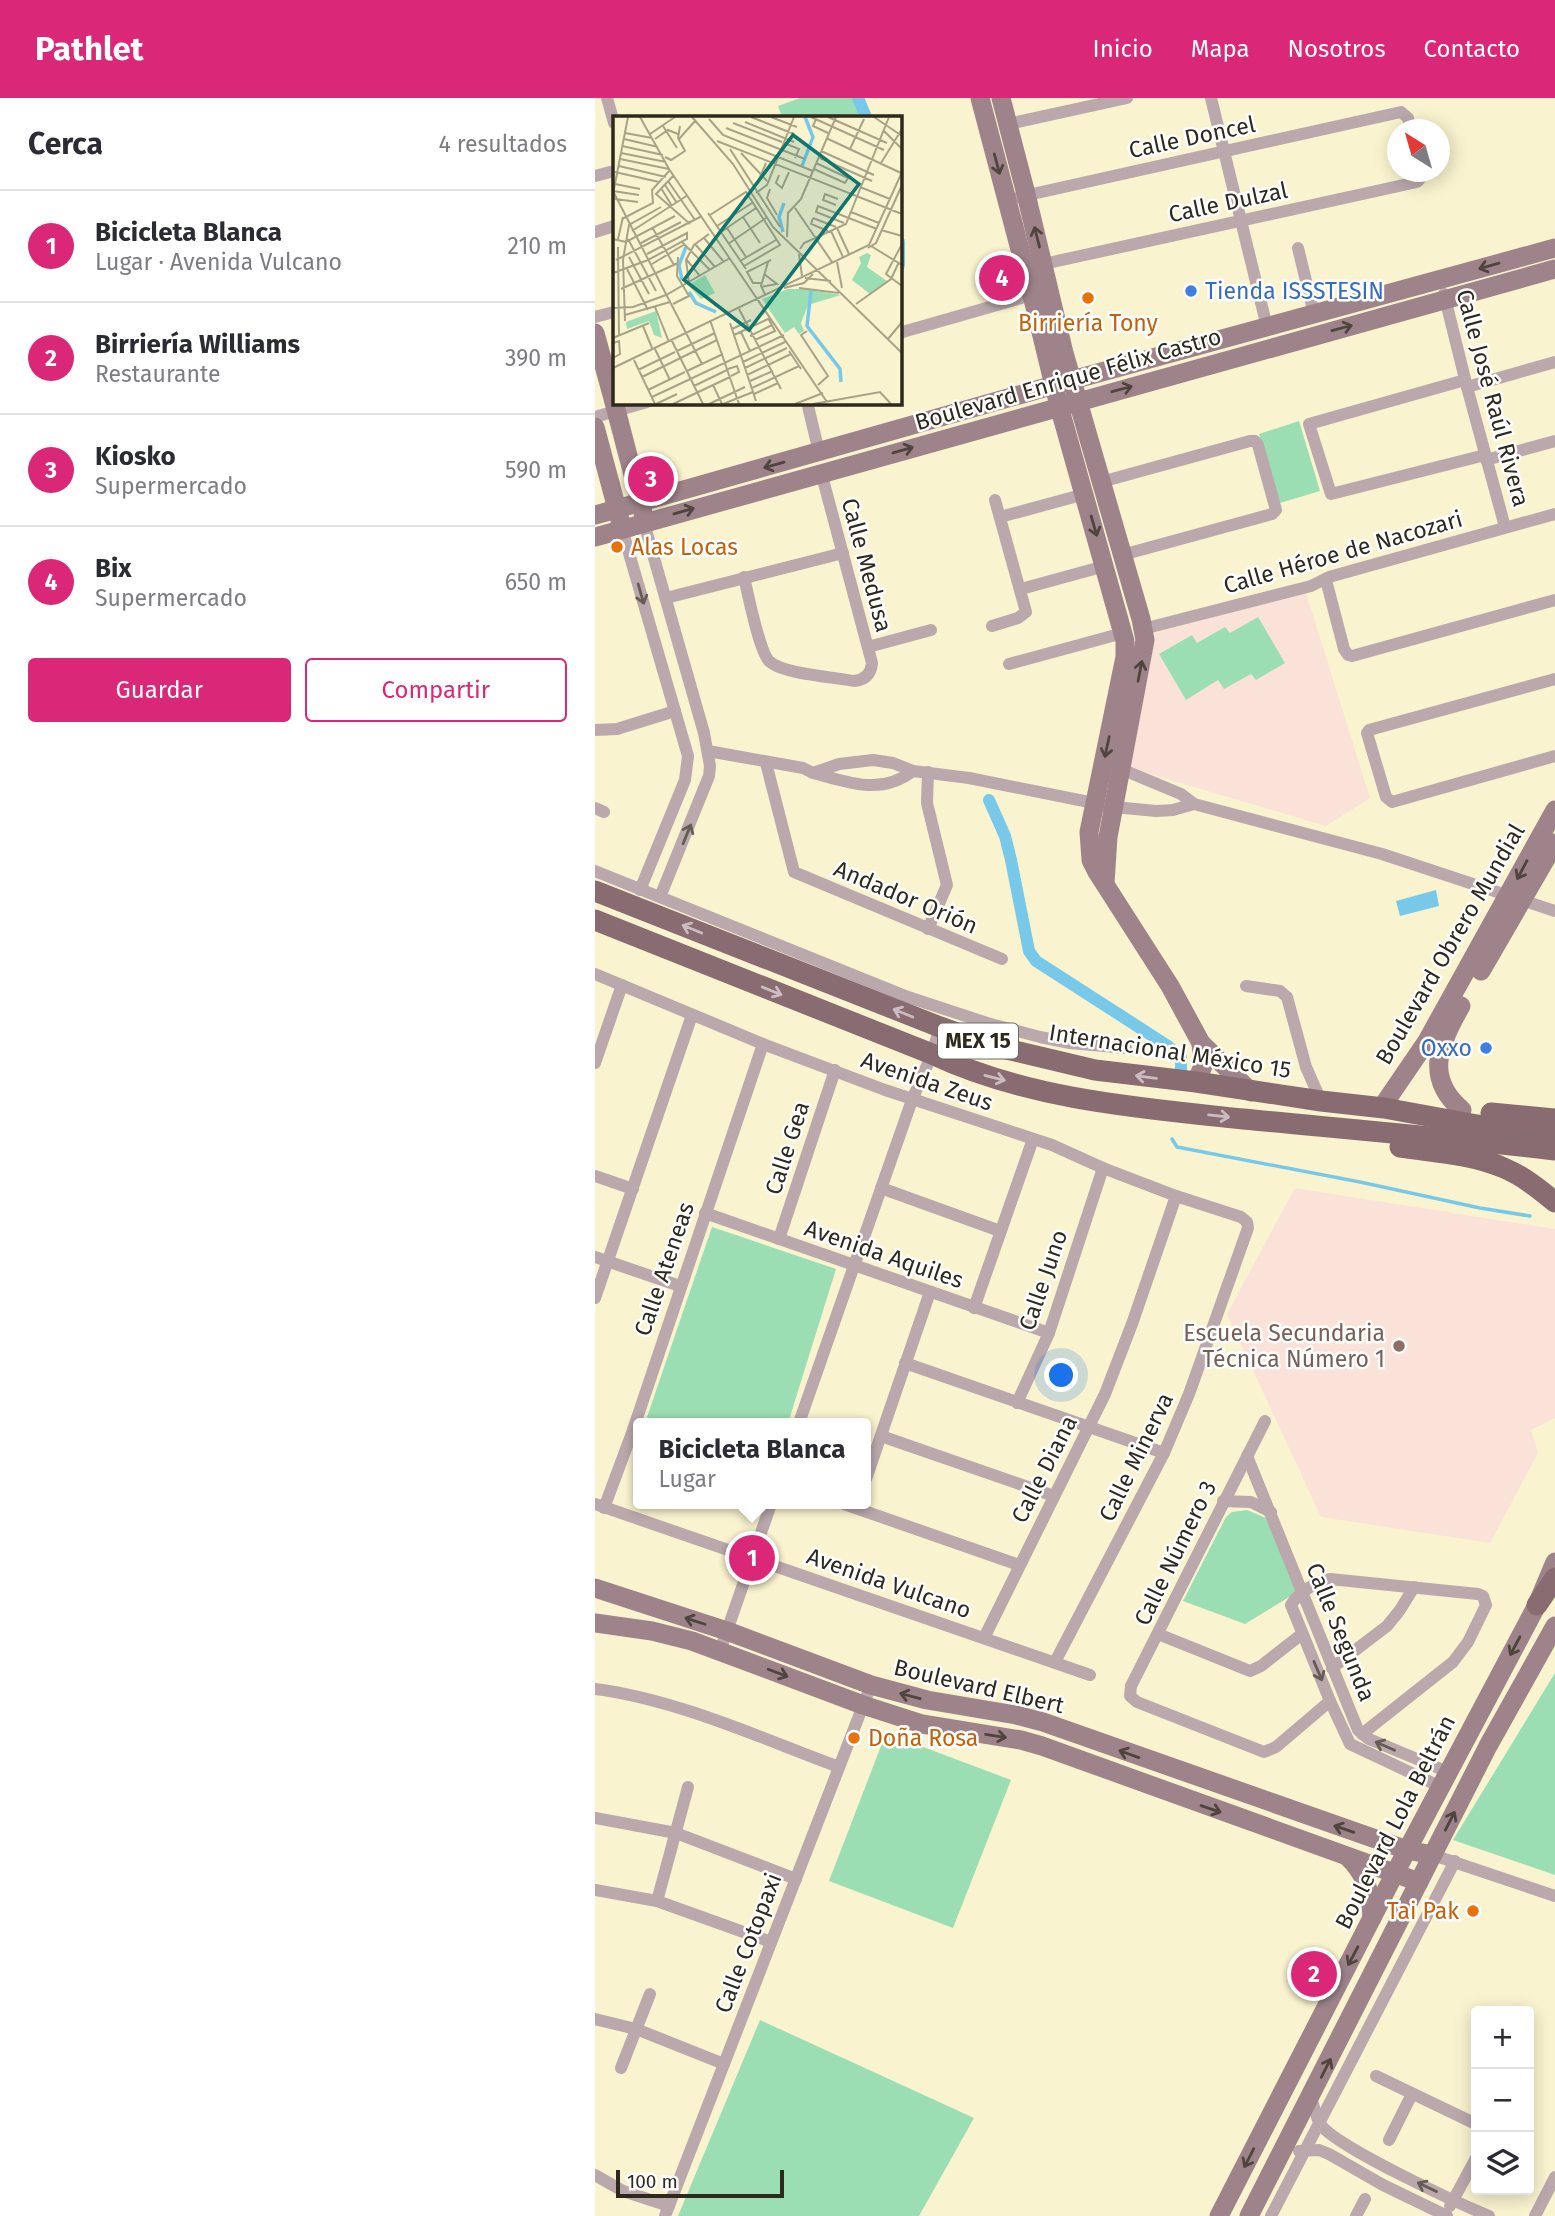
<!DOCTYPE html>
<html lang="es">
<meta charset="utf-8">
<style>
:root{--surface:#fff;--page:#f7f7f7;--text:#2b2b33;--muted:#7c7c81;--line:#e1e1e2;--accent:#db2777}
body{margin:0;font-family:"Fira Sans",sans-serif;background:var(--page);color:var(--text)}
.controls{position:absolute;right:21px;bottom:21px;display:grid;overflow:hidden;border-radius:7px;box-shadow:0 4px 18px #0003}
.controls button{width:63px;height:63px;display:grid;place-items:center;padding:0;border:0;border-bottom:2px solid var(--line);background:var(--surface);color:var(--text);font:35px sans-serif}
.compass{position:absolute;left:792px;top:21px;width:63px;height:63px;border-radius:50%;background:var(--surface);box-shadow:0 4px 18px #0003;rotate:323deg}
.scale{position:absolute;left:21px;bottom:18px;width:168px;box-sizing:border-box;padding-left:7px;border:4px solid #2d2a1d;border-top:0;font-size:19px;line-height:24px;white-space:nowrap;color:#2d2a1d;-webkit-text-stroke:5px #fff;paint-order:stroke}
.you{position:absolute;left:467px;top:1278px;width:24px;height:24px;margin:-18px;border:5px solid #fff;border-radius:50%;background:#1a73e8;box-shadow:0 0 0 10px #1a73e833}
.badge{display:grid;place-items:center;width:46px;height:46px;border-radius:50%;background:var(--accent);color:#fff;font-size:23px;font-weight:700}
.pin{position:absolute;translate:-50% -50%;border:4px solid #fff;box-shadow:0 2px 7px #0006}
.popup{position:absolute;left:38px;top:1320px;width:238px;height:91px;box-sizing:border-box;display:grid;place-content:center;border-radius:7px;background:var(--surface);filter:drop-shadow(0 2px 5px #0005);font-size:23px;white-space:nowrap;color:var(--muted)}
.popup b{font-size:26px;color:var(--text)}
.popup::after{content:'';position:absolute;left:50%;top:100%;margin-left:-14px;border:14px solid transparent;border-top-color:var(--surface)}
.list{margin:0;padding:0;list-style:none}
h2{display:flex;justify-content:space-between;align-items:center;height:91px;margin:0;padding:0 28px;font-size:30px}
h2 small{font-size:23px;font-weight:400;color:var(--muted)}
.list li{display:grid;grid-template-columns:46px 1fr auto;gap:21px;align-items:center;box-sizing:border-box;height:112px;padding:0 28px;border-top:2px solid var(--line)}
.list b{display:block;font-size:26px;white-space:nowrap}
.list p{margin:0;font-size:23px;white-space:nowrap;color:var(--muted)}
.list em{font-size:23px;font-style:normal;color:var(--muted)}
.actions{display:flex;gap:14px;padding:21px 28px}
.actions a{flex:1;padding:16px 0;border:2px solid var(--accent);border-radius:7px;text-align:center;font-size:24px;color:var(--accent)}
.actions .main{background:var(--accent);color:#fff}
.icon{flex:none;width:38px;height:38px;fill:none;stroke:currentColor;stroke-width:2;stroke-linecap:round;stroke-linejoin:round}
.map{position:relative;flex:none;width:960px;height:2118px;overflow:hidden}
header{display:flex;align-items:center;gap:42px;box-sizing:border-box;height:98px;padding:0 35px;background:var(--accent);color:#fff}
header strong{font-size:33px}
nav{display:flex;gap:38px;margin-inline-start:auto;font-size:24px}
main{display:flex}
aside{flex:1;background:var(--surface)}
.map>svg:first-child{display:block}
</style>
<header>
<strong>Pathlet</strong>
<nav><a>Inicio</a><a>Mapa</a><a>Nosotros</a><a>Contacto</a></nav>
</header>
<main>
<aside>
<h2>Cerca<small>4 resultados</small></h2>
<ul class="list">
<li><span class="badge">1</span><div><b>Bicicleta Blanca</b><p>Lugar · Avenida Vulcano</p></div><em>210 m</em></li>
<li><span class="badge">2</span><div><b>Birriería Williams</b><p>Restaurante</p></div><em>390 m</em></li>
<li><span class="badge">3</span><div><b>Kiosko</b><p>Supermercado</p></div><em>590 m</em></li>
<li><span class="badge">4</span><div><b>Bix</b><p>Supermercado</p></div><em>650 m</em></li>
</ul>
<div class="actions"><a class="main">Guardar</a><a>Compartir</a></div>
</aside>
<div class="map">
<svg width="960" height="2118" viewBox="0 0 960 2118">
<rect width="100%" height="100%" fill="#f9f3cf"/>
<g fill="#fae2d8">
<polygon points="711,495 775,700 731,728 535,670 560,535"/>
<polygon points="700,1090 960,1131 960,1320 936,1332 943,1355 895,1445 726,1419 632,1216"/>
</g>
<g fill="#9cdeb4">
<polygon points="205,0 258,0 264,16 254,19 187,19 183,8"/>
<polygon points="704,323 725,393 685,405 664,336"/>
<polygon points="663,519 690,565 661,582 656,576 629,591 623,582 591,602 564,556 597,537 602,545 630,529 635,535"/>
<polygon points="117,1129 241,1171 193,1325 60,1325 51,1322"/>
<polygon points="652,1412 671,1420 704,1493 650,1526 588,1503 631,1419 637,1414"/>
<polygon points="960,1575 960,1777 858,1742"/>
<polygon points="291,1635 416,1682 358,1830 234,1783"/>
<polygon points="165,1922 379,2020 324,2118 83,2118"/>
</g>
<polygon fill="#78c9e9" points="841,792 844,808 805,818 801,803"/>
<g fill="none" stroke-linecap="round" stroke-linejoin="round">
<polyline stroke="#78c9e9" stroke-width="3.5" points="577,1041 582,1049 765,1084 885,1110 935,1118"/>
<g stroke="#78c9e9" stroke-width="12">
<polyline points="263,0 271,19"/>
<polyline points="304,144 304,167"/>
<polyline points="394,702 410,738 416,762 434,853 441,863 573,948 586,959 586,980"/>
</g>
<g stroke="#baa8ac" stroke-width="12">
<polyline points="12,0 19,25"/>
<polyline points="616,0 672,229"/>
<polyline points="413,26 532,0"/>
<polyline points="0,78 19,73"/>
<polyline points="424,99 806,14 813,20 816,32"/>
<polyline points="0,134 19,128"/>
<polyline points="703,150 719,216"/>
<polyline points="444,167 822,84 825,81 825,74"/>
<polyline points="849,196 872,289 910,429"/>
<polyline points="0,219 19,214"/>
<polyline points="304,235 437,197"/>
<polyline points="870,282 714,326 736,396 890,357"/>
<polyline points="872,289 960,264"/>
<polyline points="212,304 224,354"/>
<polyline points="0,319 52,304"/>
<polyline points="891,362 960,343"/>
<polyline points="506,384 655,343 660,343 663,347 681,412 677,416 527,457"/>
<polyline points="405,419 490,396"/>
<polyline points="49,425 109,635 115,668 114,678 65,799"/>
<polyline points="27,431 93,658 90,682 45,792"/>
<path d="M149,479c4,17 15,73 25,84 13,13 66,16 85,20 11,-1 17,-7 18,-18l-51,-191"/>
<polyline points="731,482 749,551 753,557 757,558 960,502"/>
<polyline points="426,491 510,468"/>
<polyline points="71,500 248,455"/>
<polyline points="397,528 423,520 431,514 400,402"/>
<polyline points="548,531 716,488 734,479 960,416"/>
<polyline points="273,549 336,532"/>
<polyline points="414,566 528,535"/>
<polyline points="960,581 774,632 772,635 791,699 797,704 960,658"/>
<polyline points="0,632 22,631 80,613"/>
<polyline points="113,653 208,670 218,675"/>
<path d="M278,662l20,3 20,8c-33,25 -64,11 -100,2l26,-9z"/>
<polyline points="171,665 199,774 407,861"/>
<polyline points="526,671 586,696 599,706 787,756 960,813"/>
<polyline points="318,673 374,680 519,709 561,713 578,712 599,706"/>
<polyline points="333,674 332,705 352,787 333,831"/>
<polyline points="0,710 9,714"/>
<polyline points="0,773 313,899 392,925 445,939 475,945 531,950"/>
<polyline points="0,876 168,946 290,992 457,1047 508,1070 581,1098 646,1119 652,1124 653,1130 594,1296 569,1355 460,1564"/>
<polyline points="651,888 685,893 692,899 711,969 726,1003"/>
<polyline points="0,965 27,887"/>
<polyline points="0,1078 38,1091"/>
<polyline points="286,1090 405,1133"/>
<polyline points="110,1115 454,1235"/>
<polyline points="184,1141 240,972"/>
<polyline points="0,1159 85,1188"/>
<polyline points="0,1200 97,917"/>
<polyline points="379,1210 438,1041"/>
<polyline points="310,1265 569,1355"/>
<polyline points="422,1305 454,1235 508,1070"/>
<polyline points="670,1323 536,1588 535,1598 542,1604 669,1654 681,1649 735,1603"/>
<polyline points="204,1325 317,1002 337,956 345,929"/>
<polyline points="286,1338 459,1398"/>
<polyline points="652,1358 763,1632 774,1641 853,1674"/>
<polyline points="271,1381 335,1194"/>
<polyline points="628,1403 656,1404 676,1414"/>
<polyline points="0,1406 495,1577"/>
<polyline points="249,1406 424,1467"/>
<polyline points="9,1410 38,1332 168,946"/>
<polyline points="563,1536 655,1573 666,1568 707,1536"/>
<polyline points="389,1540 510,1296 537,1226 581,1098"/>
<polyline points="125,1553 176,1406"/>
<polyline points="737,1570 792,1528 805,1512 819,1489"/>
<path d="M0,1591c84,11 165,49 244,78"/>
<path d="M767,1636l91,-72 15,-20 18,-37 -3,-9 -5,-2 -148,-15c-12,1 -33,15 -39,26l39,96 20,43 91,43"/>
<polyline points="0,1720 81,1735 201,1781"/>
<polyline points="838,1757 960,1798"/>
<polyline points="0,1792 62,1803 176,1844"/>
<polyline points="62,1803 93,1689"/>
<polyline points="0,1921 41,1931 129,1966"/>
<polyline points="26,1970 55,1896"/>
<polyline points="781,1978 881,2026"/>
<path d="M716,2000c3,8 5,19 9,26 16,23 138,79 169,92"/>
<polyline points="794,2042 817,1996"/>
<polyline points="704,2053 724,2052 734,2056 788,2087 852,2118"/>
<polyline points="0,2077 28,2093 74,2108"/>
<polyline points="855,2108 881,2060"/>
<polyline points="70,2118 276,1587"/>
<polyline points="676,2118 860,1763"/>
<polyline points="761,2118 770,2101"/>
<polyline points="940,2118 960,2079"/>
</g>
<g stroke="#9e848a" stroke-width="19">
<polyline points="385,0 437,197 464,308 530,543 530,559 494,734 496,762 502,774 575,888 606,945 656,994"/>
<polyline points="406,0 431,96 469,255 546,521 550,542 513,739 510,785"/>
<polyline points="0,235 19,304"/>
<polyline points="19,304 48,415"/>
<polyline points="0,329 25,422"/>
<polyline points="0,417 459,287 960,150"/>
<polyline points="0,439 960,171"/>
<polyline points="886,873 960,745"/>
<path d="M866,908c-22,38 -37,72 1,104"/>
<polyline points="601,984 608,968 606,945"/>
<polyline points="791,1003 832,943 960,712"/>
<polyline points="0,1490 132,1533 276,1587 332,1602 421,1617 448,1624 812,1752 838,1757"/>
<polyline points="0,1525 57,1533 97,1543 268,1607 327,1626 426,1642 447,1648 824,1784"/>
<path d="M753,1759c18,18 23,35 24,61"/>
<polyline points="624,2118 800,1775 942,1507 960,1464"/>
<polyline points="654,2118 893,1648 960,1528"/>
</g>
<g stroke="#896b72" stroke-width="21">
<polyline points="0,793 345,929 395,947 500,972 601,984 726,1003 789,1010 882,1027 960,1037"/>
<path d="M0,822l337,134c95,45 206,54 311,65 104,10 208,19 312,31"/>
<polyline points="896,1015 960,1021"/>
<path d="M805,1049c34,5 72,7 104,21 19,8 35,21 51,34"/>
<polyline points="942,1507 960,1480"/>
</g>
</g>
<defs><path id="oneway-shaft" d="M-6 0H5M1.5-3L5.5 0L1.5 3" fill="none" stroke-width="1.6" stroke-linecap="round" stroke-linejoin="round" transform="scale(1.75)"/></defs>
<g stroke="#4f453e">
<use href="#oneway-shaft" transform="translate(402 66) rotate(75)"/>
<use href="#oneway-shaft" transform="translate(442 139) rotate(-104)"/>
<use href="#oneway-shaft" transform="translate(894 168) rotate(164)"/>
<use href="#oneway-shaft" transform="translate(747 230) rotate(-15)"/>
<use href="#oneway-shaft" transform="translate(527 291) rotate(-15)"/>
<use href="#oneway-shaft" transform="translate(308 352) rotate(-16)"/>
<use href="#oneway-shaft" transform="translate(179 367) rotate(164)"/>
<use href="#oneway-shaft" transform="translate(89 413) rotate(-16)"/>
<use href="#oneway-shaft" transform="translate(499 428) rotate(74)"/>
<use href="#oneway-shaft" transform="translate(545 573) rotate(-79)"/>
<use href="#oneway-shaft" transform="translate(512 649) rotate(102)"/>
<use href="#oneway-shaft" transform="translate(927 772) rotate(118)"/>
<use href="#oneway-shaft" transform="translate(100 1523) rotate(-162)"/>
<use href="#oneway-shaft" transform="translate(920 1548) rotate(118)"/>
<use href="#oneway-shaft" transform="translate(183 1575) rotate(21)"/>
<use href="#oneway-shaft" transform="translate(315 1598) rotate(-165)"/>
<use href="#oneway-shaft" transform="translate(401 1638) rotate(9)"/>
<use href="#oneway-shaft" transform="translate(534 1656) rotate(-160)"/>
<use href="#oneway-shaft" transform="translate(616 1711) rotate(19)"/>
<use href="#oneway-shaft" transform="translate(855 1723) rotate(-63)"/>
<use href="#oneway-shaft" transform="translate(749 1731) rotate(-161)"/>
<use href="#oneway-shaft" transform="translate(758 1858) rotate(118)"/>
<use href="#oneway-shaft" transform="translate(731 1970) rotate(-63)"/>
<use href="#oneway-shaft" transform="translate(654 2060) rotate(117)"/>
</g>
<g stroke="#655c56">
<use href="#oneway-shaft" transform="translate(46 496) rotate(74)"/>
<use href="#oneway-shaft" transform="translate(92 736) rotate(-68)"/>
<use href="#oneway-shaft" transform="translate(723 1573) rotate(67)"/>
<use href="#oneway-shaft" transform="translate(790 1648) rotate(-156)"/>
<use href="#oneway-shaft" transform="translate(832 2089) rotate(-154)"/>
</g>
<g stroke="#cabcc0">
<use href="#oneway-shaft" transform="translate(97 831) rotate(-158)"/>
<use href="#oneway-shaft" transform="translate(177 893) rotate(22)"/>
<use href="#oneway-shaft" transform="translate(308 915) rotate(-158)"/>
<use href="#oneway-shaft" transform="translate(551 979) rotate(-173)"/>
<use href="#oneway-shaft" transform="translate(400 980) rotate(14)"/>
<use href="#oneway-shaft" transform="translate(624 1018) rotate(6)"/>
</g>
<g fill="#3f7fe0" stroke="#fff" stroke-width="2.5">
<circle cx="596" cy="193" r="7"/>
<circle cx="891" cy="950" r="7"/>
</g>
<g fill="#e8710a" stroke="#fff" stroke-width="2.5">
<circle cx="493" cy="200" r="7"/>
<circle cx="22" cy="449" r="7"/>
<circle cx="259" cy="1640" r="7"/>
<circle cx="878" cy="1813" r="7"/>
</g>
<circle fill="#8d6e63" stroke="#fff" stroke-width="2.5" cx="804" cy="1248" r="7"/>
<g text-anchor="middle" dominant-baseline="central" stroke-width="5" stroke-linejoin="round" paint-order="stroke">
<rect fill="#fff" stroke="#6c6a61" stroke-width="2" x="343" y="925.5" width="80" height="35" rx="5"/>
<g font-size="21" font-weight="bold" fill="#2d2a1d">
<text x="383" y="943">MEX 15</text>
</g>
<g font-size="23" fill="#2d2a1d" stroke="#fff">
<text transform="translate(597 39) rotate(-12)">Calle Doncel</text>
<text transform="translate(633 104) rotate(-12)">Calle Dulzal</text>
<text transform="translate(473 281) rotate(-16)">Boulevard Enrique Félix Castro</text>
<text transform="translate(898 300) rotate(75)">Calle José Raúl Rivera</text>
<text transform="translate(748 454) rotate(-16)">Calle Héroe de Nacozari</text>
<text transform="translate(272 467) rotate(75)">Calle Medusa</text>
<text transform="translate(311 799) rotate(23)">Andador Orión</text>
<text transform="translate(855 846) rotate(-60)">Boulevard Obrero Mundial</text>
<text transform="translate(575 953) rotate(9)">Internacional México 15</text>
<text transform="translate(332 983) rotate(19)">Avenida Zeus</text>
<text transform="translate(192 1050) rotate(-72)">Calle Gea</text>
<text transform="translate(289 1156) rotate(19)">Avenida Aquiles</text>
<text transform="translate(69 1171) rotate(-71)">Calle Ateneas</text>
<text transform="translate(448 1182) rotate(-71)">Calle Juno</text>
<text transform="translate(541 1359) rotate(-64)">Calle Minerva</text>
<text transform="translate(449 1371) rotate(-63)">Calle Diana</text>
<text transform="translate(580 1455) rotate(-64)">Calle Número 3</text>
<text transform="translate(294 1485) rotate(19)">Avenida Vulcano</text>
<text transform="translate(746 1534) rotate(68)">Calle Segunda</text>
<text transform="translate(384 1588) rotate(13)">Boulevard Elbert</text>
<text transform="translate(800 1724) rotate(-63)">Boulevard Lola Beltrán</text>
<text transform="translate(153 1845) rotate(-69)">Calle Cotopaxi</text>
</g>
<g font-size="23" fill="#366cbe" stroke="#fff" text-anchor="start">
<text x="610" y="193">Tienda ISSSTESIN</text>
<text x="877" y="950" text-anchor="end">Oxxo</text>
</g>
<g font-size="23" fill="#c56008" stroke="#fff" text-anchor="start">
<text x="493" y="225" text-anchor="middle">Birriería Tony</text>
<text x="36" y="449">Alas Locas</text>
<text x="273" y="1640">Doña Rosa</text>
<text x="864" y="1813" text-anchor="end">Tai Pak</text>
</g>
<g font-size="23" fill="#785e54" stroke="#fff" text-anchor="end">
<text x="790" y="1235">Escuela Secundaria<tspan x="790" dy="26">Técnica Número 1</tspan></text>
</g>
</g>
<g transform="translate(18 18)">
<rect width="289" height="289" fill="#f9f3cf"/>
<path d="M254,137l4,2 -4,12 20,14 -17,13 -18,-14 9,-17 -2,-6zM92,159l10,18 -14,6 -13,-14zM175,173h15l38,6 -33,10 -7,18 3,8 -5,3 -5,-7 -9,6 -23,-34zM43,195l6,27 -8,-3 -5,-14 -22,8 -1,-7z" fill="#9cdeb4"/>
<path fill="none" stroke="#78c9e9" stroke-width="3.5" d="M189,50l11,-29 -8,-20M170,116l-4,-15 5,-14M69,164l-3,-15 7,-18M198,175l-4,35 33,43 1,13M76,176l7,11 20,9"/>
<path fill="none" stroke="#a7a388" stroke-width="2" d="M27,1l29,52 158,233M79,1l41,47 40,63 129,126M138,1l43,17M158,1l26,10M198,1l73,33M215,1l59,26M261,1l28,19M96,3l14,16 90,36M203,3l-3,7 15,7M132,6l49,20M120,7l49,19M50,10l14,22M113,12l79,31M270,14l19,19M12,17l27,5M37,18l25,-17M213,22l75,35M11,23l34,8M42,23l13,-9 10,4M66,23l16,-18M104,25l185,73M171,27l15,6 -4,9M9,30l41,9M117,33l50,78M237,33l14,-30M208,35l53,24M8,37l45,9M128,37l26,28M52,41l6,3 14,-9 -7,-13 2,-12M207,42l52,23M7,43l49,10M268,47l21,-34M6,50l47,11M201,53l31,14 3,-5 -32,-15M2,56l44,10M61,59l-18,19 34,30M166,59l-3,8 6,5 7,-16M55,65l27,39M2,68l25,5M144,68l9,-21M52,69l12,18M247,71l30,12M48,72l11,18M157,73l-3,9 10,17M0,75l26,4M1,77l88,171M143,77l11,-8 27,-68M0,78l15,-77M2,83l23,3M223,89l-13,-5 2,-6 13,5M182,92l37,54M238,96l28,11M95,97l38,56M97,99l36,-23 34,53 -36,21M130,101l17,26M200,102l23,9M200,102l-2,6 17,7M9,103l31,-16 -1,-13 18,-20M231,107l-28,-11 2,-6 59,23M104,110l35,-23M39,111l22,38M114,112l19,29M224,112l12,26M268,114l21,6M19,115l56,-36M218,115l12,26M108,116l35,-24M174,121l1,-24 13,-14 35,-82M91,122l20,24M0,123l13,3 49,-26M5,123l5,-22M15,123l28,52M68,125l29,29M28,127l40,-21M82,128l20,23M115,128l38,-26M289,128l-16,30 16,12M258,130l31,19M5,131l1,89M255,132l8,-5 26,-58M187,133l4,-6 42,-19 43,-107M186,138l3,22M16,141l20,37M73,143l14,17M3,144l86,-44M127,145l36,-21M224,146l5,26M39,148l33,-20M14,153l21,41M0,157l35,-13 39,-21v-6l-40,21M192,162l26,3M76,167l-3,-23 8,-15 15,-11M148,167h-8l-6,-11 24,-12M148,171l16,-3 -13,-10M171,172l20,-5 9,-9M186,172l40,5M8,173l57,-26M152,178l-4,-8 7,-24M60,188l16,-8 -12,-20 1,-19M243,188l35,-25 8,-17M42,191l14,35M0,192l20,-1 33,-12 64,-37M126,193l42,80M12,199l45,-13M97,204l29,84M12,205l-2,-61 6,-35 32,-18M117,207l26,78M30,210l9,22M119,213l19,-9M194,215l-6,4 27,41 -10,9M128,216l9,19M121,219l34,-16M137,220l22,-11M0,222l36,-15M58,223l32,65M275,223l14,-17M142,224l20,-9 -7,-13M0,227l6,-2 1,13 -7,4M42,233l15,31M64,235l38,-18M176,235l12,18M21,244l21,44M130,246l42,-20M0,252l256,-123 33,-73M132,252l42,-20M115,253l9,-3 2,6 -8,4M25,254l37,-18M74,255l36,-17M134,259l44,-21M29,261l75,-37M137,265l23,-10M100,269l9,19M81,270l33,-16M139,272l47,-22M35,274l37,-18M141,278l24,-11M39,281l132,-62M43,288l21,-10M60,288l57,-27M96,288l36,-17M110,288l30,-12M182,288l28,-11M200,288l67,-12 11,12"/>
<path fill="#0f766e" fill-opacity="0.15" stroke="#0f766e" stroke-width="3.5" d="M180,19l66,49 -110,146 -65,-50z"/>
<rect width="289" height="289" fill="none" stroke="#2d2a1d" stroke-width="3.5"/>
</g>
</svg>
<div class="controls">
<button>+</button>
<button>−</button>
<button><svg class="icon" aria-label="layers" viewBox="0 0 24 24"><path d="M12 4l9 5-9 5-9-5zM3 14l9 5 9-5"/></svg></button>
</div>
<svg class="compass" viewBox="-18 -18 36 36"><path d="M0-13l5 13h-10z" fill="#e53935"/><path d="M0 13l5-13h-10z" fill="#7c7c81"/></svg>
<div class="scale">100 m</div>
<div class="you"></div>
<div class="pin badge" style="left:157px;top:1460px">1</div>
<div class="popup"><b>Bicicleta Blanca</b>Lugar</div>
<div class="pin badge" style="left:719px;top:1876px">2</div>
<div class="pin badge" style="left:56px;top:381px">3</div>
<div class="pin badge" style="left:407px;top:180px">4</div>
</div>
</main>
